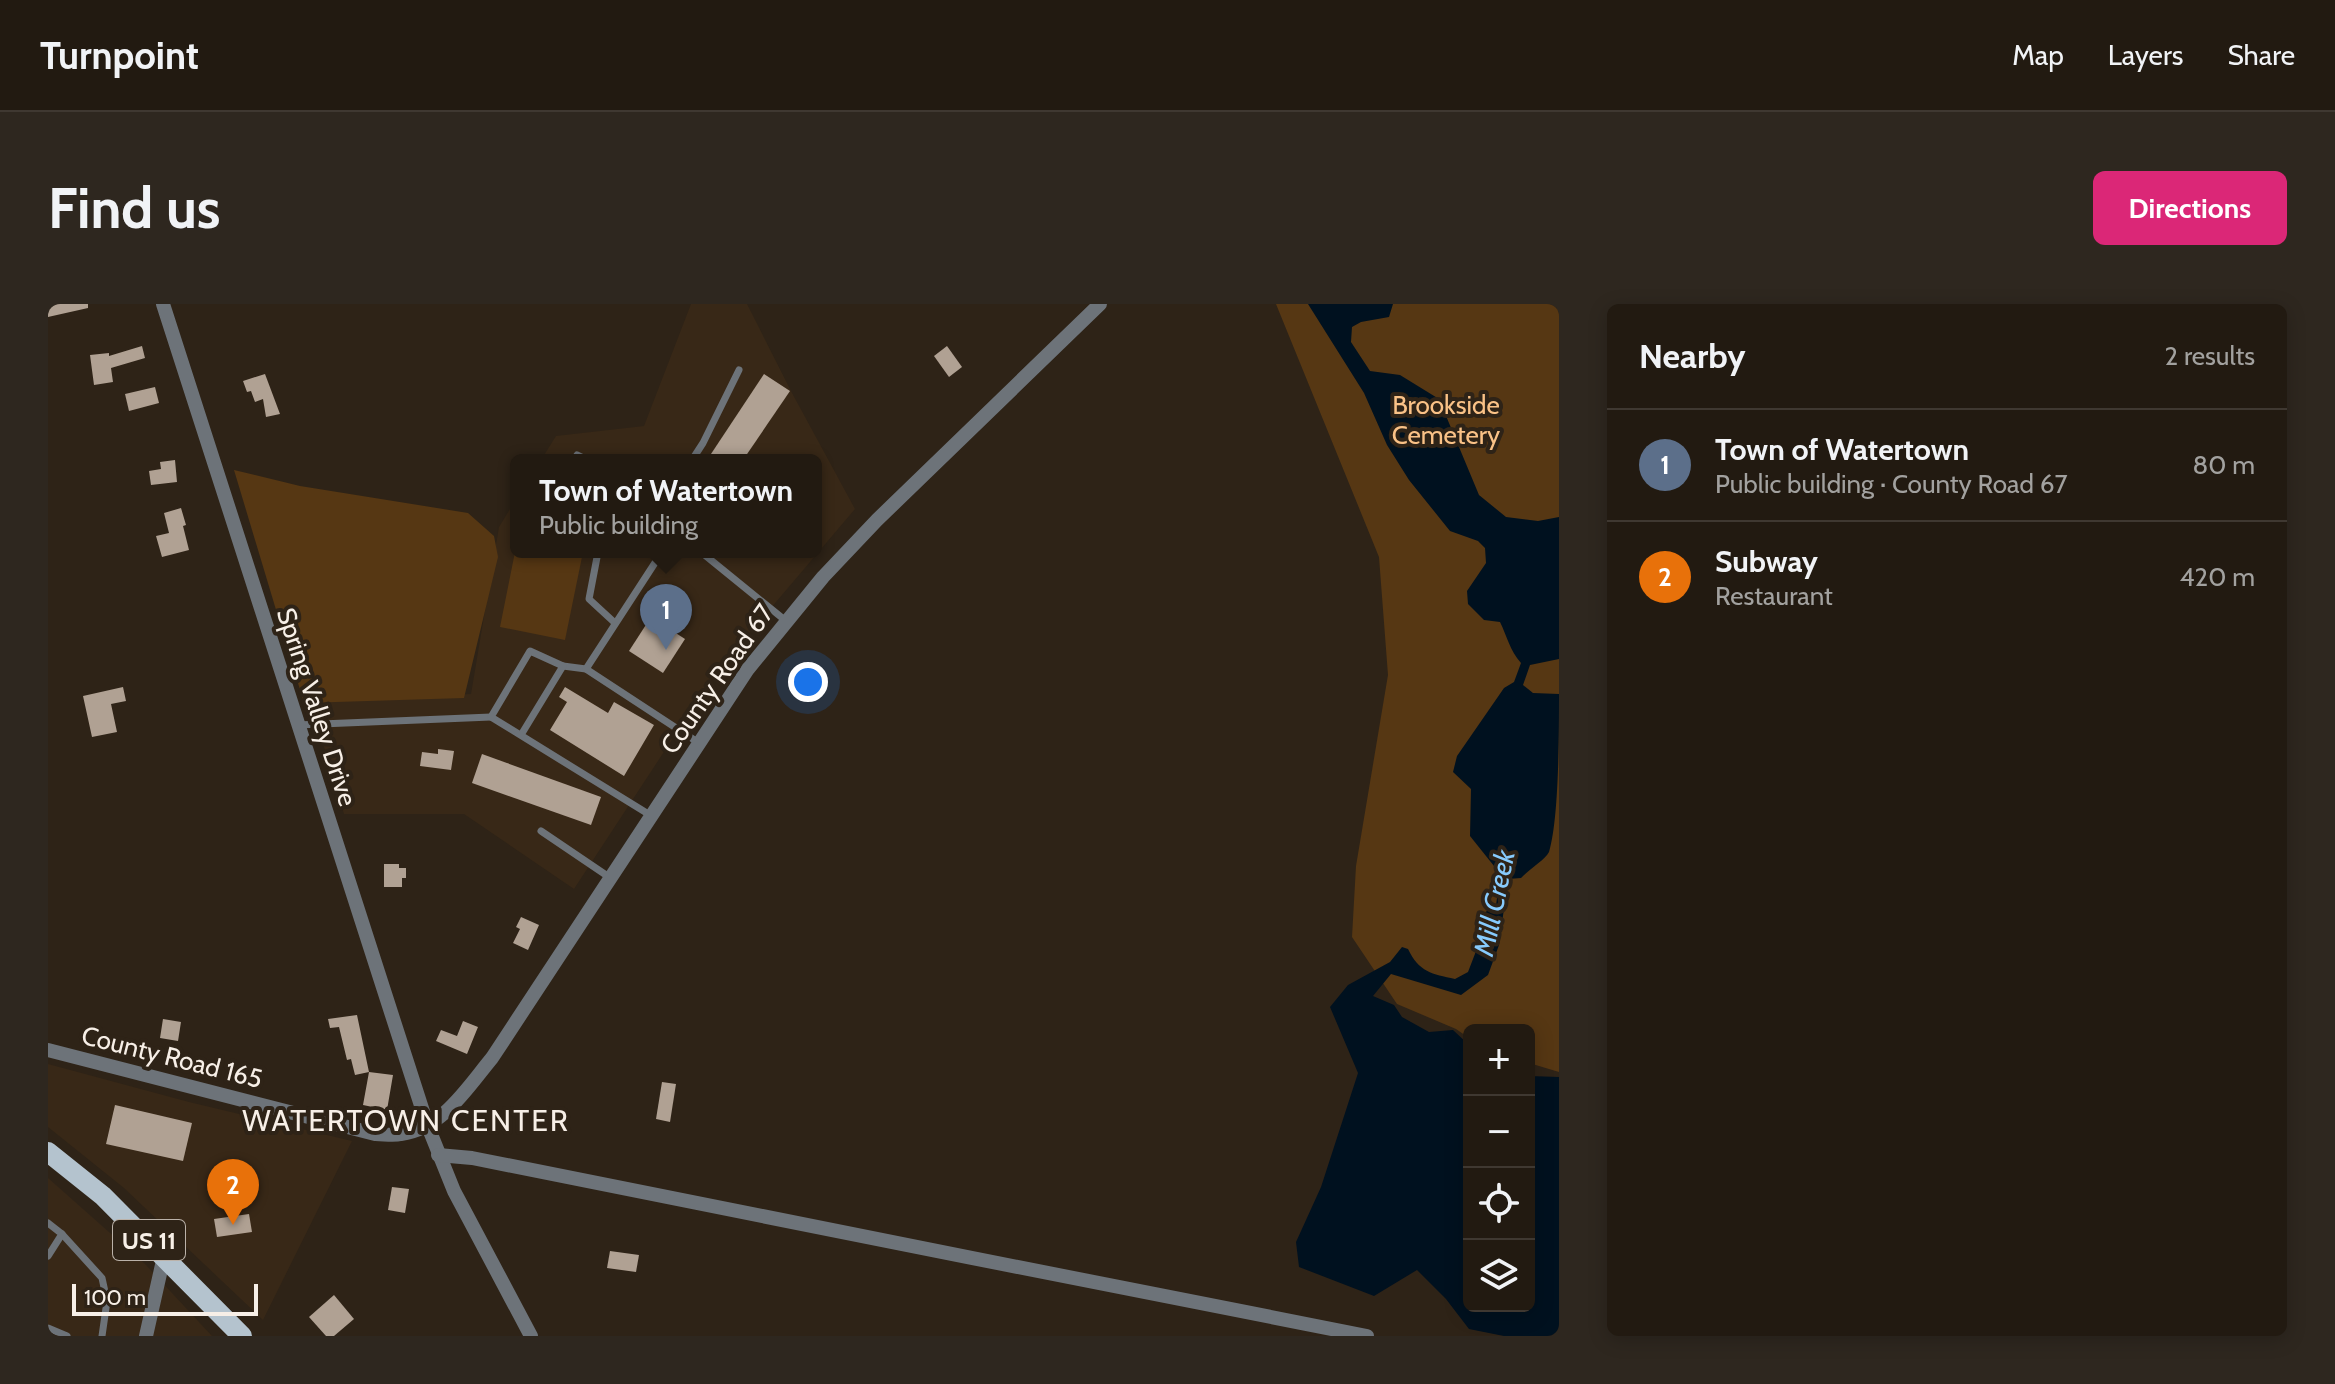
<!DOCTYPE html>
<meta charset="utf-8">
<style>
:root{--surface:#221a11;--page:#2e271f;--text:#f1f3f6;--muted:#a2a19f;--line:#3f3831;--accent:#db2777}
body{margin:0;font-family:Cabin,sans-serif;background:var(--page);color:var(--text)}
.controls{position:absolute;right:24px;bottom:24px;display:grid;overflow:hidden;border-radius:12px;box-shadow:0 4px 20px #0003}
.controls button{width:72px;height:72px;display:grid;place-items:center;padding:0;border:0;border-bottom:2px solid var(--line);background:var(--surface);color:var(--text);font:40px sans-serif}
.scale{position:absolute;left:24px;bottom:20px;width:186px;box-sizing:border-box;padding-left:8px;border:4px solid #f7efe7;border-top:0;font-size:22px;line-height:28px;white-space:nowrap;color:#f7efe7;-webkit-text-stroke:6px #2e2317;paint-order:stroke}
.you{position:absolute;left:760px;top:378px;width:28px;height:28px;margin:-20px;border:6px solid #fff;border-radius:50%;background:#1a73e8;box-shadow:0 0 0 12px #1a73e833}
.badge{display:grid;place-items:center;width:52px;height:52px;border-radius:50%;background:var(--accent);color:#fff;font-size:26px;font-weight:700}
.pin{position:absolute;translate:-50% -66px;filter:drop-shadow(0 2px 4px #0008)}
.pin::after{content:'';position:absolute;top:42px;width:28px;height:24px;background:inherit;clip-path:polygon(0 0,100% 0,50% 100%)}
.popup{position:absolute;left:462px;top:150px;width:312px;height:104px;box-sizing:border-box;display:grid;place-content:center;border-radius:12px;background:var(--surface);filter:drop-shadow(0 2px 6px #0005);font-size:26px;white-space:nowrap;color:var(--muted)}
.popup b{font-size:30px;color:var(--text)}
.popup::after{content:'';position:absolute;left:50%;top:100%;margin-left:-16px;border:16px solid transparent;border-top-color:var(--surface)}
.list{margin:0;padding:0;list-style:none}
h2{display:flex;justify-content:space-between;align-items:center;height:104px;margin:0;padding:0 32px;font-size:34px}
h2 small{font-size:26px;font-weight:400;color:var(--muted)}
.list li{display:grid;grid-template-columns:52px 1fr auto;gap:24px;align-items:center;box-sizing:border-box;height:112px;padding:0 32px;border-top:2px solid var(--line)}
.list b{display:block;font-size:30px;white-space:nowrap}
.list p{margin:0;font-size:26px;white-space:nowrap;color:var(--muted)}
.list em{font-size:26px;font-style:normal;color:var(--muted)}
.icon{flex:none;width:44px;height:44px;fill:none;stroke:currentColor;stroke-width:2;stroke-linecap:round;stroke-linejoin:round}
.map{position:relative;flex:none;width:1511px;height:1032px;overflow:hidden;border-radius:12px}
header{display:flex;align-items:center;gap:48px;box-sizing:border-box;height:112px;padding:0 40px;background:var(--surface);border-bottom:2px solid var(--line)}
header strong{font-size:38px}
nav{display:flex;gap:44px;margin-inline-start:auto;font-size:28px}
.intro{display:flex;align-items:center;justify-content:space-between;box-sizing:border-box;height:192px;padding:0 48px}
h1{margin:0;font-size:56px}
.button{padding:20px 36px;border-radius:12px;background:var(--accent);color:#fff;font-size:28px;font-weight:700}
main{display:flex;gap:48px;padding:0 48px}
aside{flex:1;background:var(--surface);border-radius:12px;box-shadow:0 4px 20px #0003}
.map>svg:first-child{display:block}
</style>
<header>
<strong>Turnpoint</strong>
<nav><a>Map</a><a>Layers</a><a>Share</a></nav>
</header>
<div class="intro"><h1>Find us</h1><a class="button">Directions</a></div>
<main>
<div class="map">
<svg width="1511" height="1032" viewBox="0 0 1511 1032">
<rect width="100%" height="100%" fill="#2e2317"/>
<g fill="#382817">
<polygon points="643,0 699,0 744,89 807,205 667,370 526,585 416,510 296,510 262,396 423,390 451,223 468,195 468,248 768,248 768,156 493,156 508,132 596,122"/>
<polygon points="0,760 141,798 304,837 215,1016 76,884 0,823"/>
<polygon points="0,874 97,960 164,1032 0,1032"/>
</g>
<g fill="#563713">
<polygon points="1228,0 1511,0 1511,768 1481,759 1481,726 1421,726 1421,734 1408,725 1349,700 1304,633 1308,562 1340,371 1331,253"/>
<polygon points="186,166 252,182 420,209 446,232 450,253 416,394 256,399"/>
<polygon points="468,243 468,248 535,248 517,336 452,323"/>
</g>
<path fill="#00111f" d="M1260,0h85l-4,13 -28,5 -9,5 -1,15 19,29 30,4 39,24 40,96 27,22 32,4 21,-4v142l-29,6 -7,20 10,8 26,1c0,41 0,125 -10,158 -4,8 -21,18 -28,26l-13,1 -9,66 -11,30 -27,20 -70,-21 -18,22 21,9 8,12 27,15 24,-2 16,15v261h60v-230l30,1v259h-55l-35,-7 -23,-30 -29,-29 -43,26 -75,-29 -3,-25 25,-55 37,-114 -28,-66 18,-22 42,-23 12,-15 6,2c11,23 24,25 47,30l13,-7 10,-26 3,-31 15,-10 4,-27 -6,-12 -24,-30 1,-47 -18,-17 4,-16 47,-68 10,-6 7,-19c-11,-12 -14,-27 -21,-41l-16,-2 -16,-16 -1,-13 19,-28 -1,-15 -7,-7 -28,-10 -41,-51 -22,-35 -23,-52z"/>
<g fill="#b0a193">
<polygon points="0,0 40,0 40,4 0,13"/>
<polygon points="94,42 97,54 63,64 65,78 46,81 42,51 61,49 61,52"/>
<polygon points="899,42 914,63 901,73 886,52"/>
<polygon points="217,70 232,110 218,113 215,95 207,98 203,87 199,88 195,77"/>
<polygon points="716,70 742,87 695,156 659,156"/>
<polygon points="107,83 111,99 81,107 77,90"/>
<polygon points="127,156 129,178 103,181 101,167 113,165 112,158"/>
<polygon points="133,204 138,221 135,222 141,246 114,253 108,232 121,229 116,209"/>
<polygon points="603,313 637,335 615,369 581,347"/>
<polygon points="75,383 78,397 63,400 69,428 44,433 35,392"/>
<polygon points="517,383 560,409 566,398 606,421 576,472 502,426 519,398 511,393"/>
<polygon points="390,445 406,447 403,466 372,462 374,448 390,450"/>
<polygon points="434,450 553,493 543,521 424,479"/>
<polygon points="336,560 351,560 351,564 358,564 358,574 354,574 354,583 336,583"/>
<polygon points="473,613 491,621 480,646 465,639 472,625 468,623"/>
<polygon points="309,711 321,768 345,771 339,806 315,801 321,768 307,771 303,755 299,756 291,723 282,724 280,715"/>
<polygon points="115,715 133,718 130,737 112,734"/>
<polygon points="415,717 430,723 419,750 388,737 393,726 409,732"/>
<polygon points="614,778 628,780 622,818 608,815"/>
<polygon points="67,801 144,819 135,857 58,840"/>
<polygon points="344,883 361,885 357,909 340,906"/>
<polygon points="201,910 204,928 169,933 166,915"/>
<polygon points="562,947 591,951 588,968 559,964"/>
<polygon points="286,991 306,1015 286,1032 278,1032 261,1013"/>
</g>
<g fill="none" stroke-linecap="round" stroke-linejoin="round">
<g stroke="#6d7379" stroke-width="7">
<polyline points="526,156 529,151 539,156"/>
<polyline points="644,156 655,139 691,66"/>
<polyline points="550,248 541,295 567,319"/>
<polyline points="653,248 738,317"/>
<polyline points="515,362 538,365 651,439"/>
<polyline points="538,365 614,248"/>
<polyline points="249,421 443,413"/>
<polyline points="473,431 515,362 482,347 443,413 602,511"/>
<polyline points="493,527 561,573"/>
<polyline points="0,919 14,930 0,952"/>
<polyline points="14,930 54,974 59,997 54,1032"/>
<polyline points="0,1024 19,1032"/>
</g>
<g stroke="#6d7379" stroke-width="14">
<polyline points="115,0 379,820 406,887 483,1032"/>
<path d="M0,746l327,84c9,0 18,2 26,0 42,-6 66,-46 91,-76l256,-389 75,-92 54,-57 223,-216"/>
<path d="M390,851l34,3c299,58 596,121 895,178"/>
<polyline points="98,1032 116,952"/>
</g>
<polyline stroke="#b4c3ce" stroke-width="20" points="0,848 55,892 194,1032"/>
</g>
<g text-anchor="middle" dominant-baseline="central" stroke-width="8" stroke-linejoin="round" paint-order="stroke">
<rect fill="#2e2317" stroke="#bbb2a9" stroke-width="2" x="65" y="916" width="72" height="40" rx="6"/>
<g font-size="24" font-weight="bold" fill="#f7efe7">
<text x="101" y="936">US 11</text>
</g>
<g font-size="26" fill="#fac287" stroke="#2e2317">
<text x="1398" y="101">Brookside<tspan x="1398" dy="30">Cemetery</tspan></text>
</g>
<g font-size="26" fill="#f7efe7" stroke="#2e2317">
<text transform="translate(669 375) rotate(-55)">County Road 67</text>
<text transform="translate(269 403) rotate(72)">Spring Valley Drive</text>
<text transform="translate(124 753) rotate(14)">County Road 165</text>
</g>
<g font-size="28" font-style="italic" fill="#87cbfd" stroke="#2e2317">
<text transform="translate(1446 599) rotate(-78)">Mill Creek</text>
</g>
<g font-size="30" letter-spacing="2" fill="#f7efe7" stroke="#2e2317">
<text x="358" y="816">WATERTOWN CENTER</text>
</g>
</g>
</svg>
<div class="controls">
<button>+</button>
<button>−</button>
<button><svg class="icon" aria-label="locate" viewBox="0 0 24 24"><circle cx="12" cy="12" r="6"/><path d="M12 2v4M12 18v4M2 12h4M18 12h4"/></svg></button>
<button><svg class="icon" aria-label="layers" viewBox="0 0 24 24"><path d="M12 4l9 5-9 5-9-5zM3 14l9 5 9-5"/></svg></button>
</div>
<div class="scale">100 m</div>
<div class="you"></div>
<div class="pin badge" style="left:618px;top:346px;background:#5c6f8a">1</div>
<div class="popup"><b>Town of Watertown</b>Public building</div>
<div class="pin badge" style="left:185px;top:921px;background:#e8710a">2</div>
</div>
<aside>
<h2>Nearby<small>2 results</small></h2>
<ul class="list">
<li><span class="badge" style="background:#5c6f8a">1</span><div><b>Town of Watertown</b><p>Public building · County Road 67</p></div><em>80 m</em></li>
<li><span class="badge" style="background:#e8710a">2</span><div><b>Subway</b><p>Restaurant</p></div><em>420 m</em></li>
</ul>
</aside>
</main>
